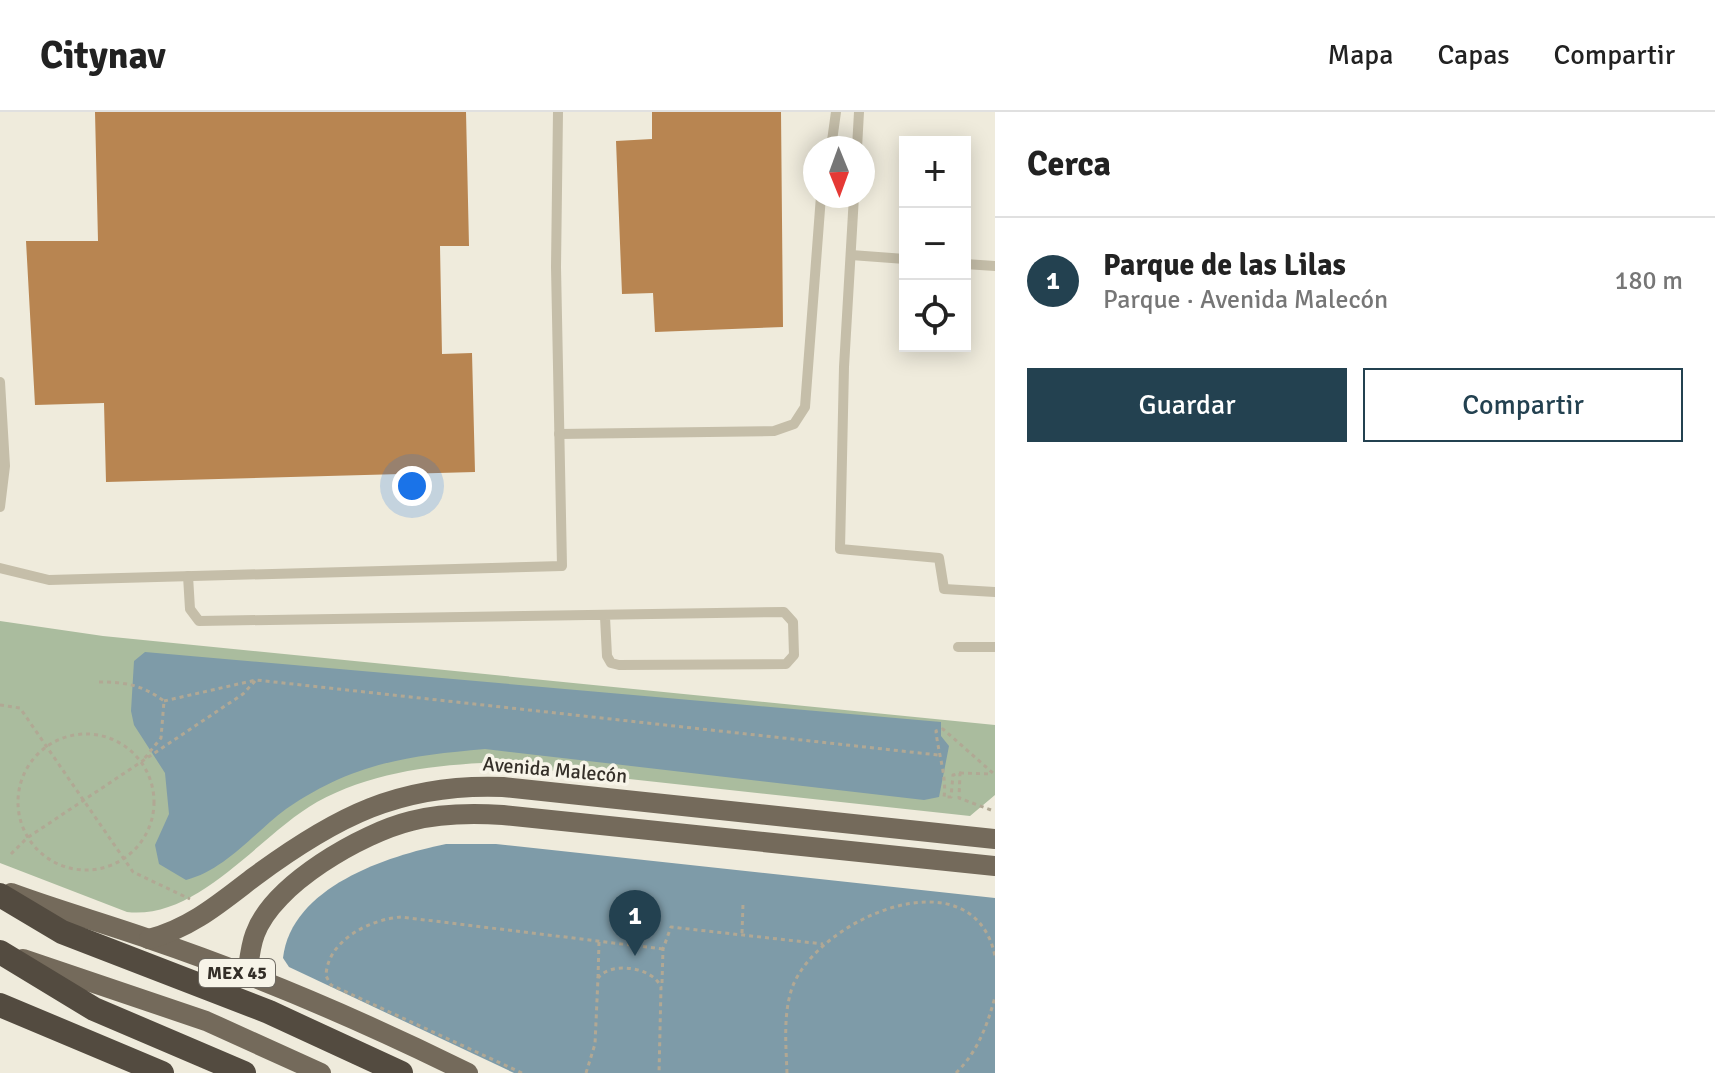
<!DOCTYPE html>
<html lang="es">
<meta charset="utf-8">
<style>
:root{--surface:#fff;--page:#f2f2f2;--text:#222;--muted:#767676;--line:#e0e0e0;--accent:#234150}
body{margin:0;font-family:Signika,sans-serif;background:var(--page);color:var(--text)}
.controls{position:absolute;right:24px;top:24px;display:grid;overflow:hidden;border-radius:0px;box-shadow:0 4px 20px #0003}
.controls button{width:72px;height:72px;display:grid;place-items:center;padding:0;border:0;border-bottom:2px solid var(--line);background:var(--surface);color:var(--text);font:40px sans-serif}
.compass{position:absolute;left:803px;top:24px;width:72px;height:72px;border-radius:50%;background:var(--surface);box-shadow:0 4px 20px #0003;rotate:179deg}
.you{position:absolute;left:412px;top:374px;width:28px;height:28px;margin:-20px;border:6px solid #fff;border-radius:50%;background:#1a73e8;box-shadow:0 0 0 12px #1a73e833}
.badge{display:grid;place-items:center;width:52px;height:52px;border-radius:50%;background:var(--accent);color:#fff;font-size:26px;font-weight:700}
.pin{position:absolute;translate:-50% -66px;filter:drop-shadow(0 2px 4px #0008)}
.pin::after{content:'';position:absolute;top:42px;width:28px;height:24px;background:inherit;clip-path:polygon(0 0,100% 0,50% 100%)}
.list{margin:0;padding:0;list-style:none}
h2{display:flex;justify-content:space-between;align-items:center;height:104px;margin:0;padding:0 32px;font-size:34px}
h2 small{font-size:26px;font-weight:400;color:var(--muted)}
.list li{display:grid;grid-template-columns:52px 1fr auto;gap:24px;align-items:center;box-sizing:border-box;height:128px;padding:0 32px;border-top:2px solid var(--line)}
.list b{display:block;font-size:30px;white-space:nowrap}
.list p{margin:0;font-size:26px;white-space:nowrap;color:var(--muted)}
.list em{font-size:26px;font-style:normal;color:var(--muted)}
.actions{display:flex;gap:16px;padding:24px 32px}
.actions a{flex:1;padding:18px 0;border:2px solid var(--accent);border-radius:0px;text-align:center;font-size:28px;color:var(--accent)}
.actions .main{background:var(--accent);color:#fff}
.icon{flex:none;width:44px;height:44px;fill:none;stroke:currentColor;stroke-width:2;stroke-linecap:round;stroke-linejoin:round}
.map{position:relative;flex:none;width:995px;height:961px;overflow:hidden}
header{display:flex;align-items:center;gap:48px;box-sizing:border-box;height:112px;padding:0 40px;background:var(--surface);border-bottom:2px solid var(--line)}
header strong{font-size:38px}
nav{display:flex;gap:44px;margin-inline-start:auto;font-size:28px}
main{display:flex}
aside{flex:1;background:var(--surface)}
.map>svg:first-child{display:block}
</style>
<header>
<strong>Citynav</strong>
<nav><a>Mapa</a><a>Capas</a><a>Compartir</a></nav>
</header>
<main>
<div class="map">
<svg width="995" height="961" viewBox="0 0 995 961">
<rect width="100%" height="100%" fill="#efebdc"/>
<path fill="#aabc9e" d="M0,509l103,15 892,89v70l-25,21 -488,-53c-57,3 -114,11 -165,39 -58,33 -118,118 -190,110l-127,-49z"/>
<g fill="#7e9ba8">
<path d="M145,540l796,70v14l8,10 -10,51 -15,3 -439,-51c-78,7 -132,14 -199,60 -32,24 -61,61 -100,71l-27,-16 -4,-19 14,-31 -4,-41 -31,-48 -3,-14 3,-50z"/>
<path d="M446,732h50l499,54v175h-481l-225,-106 -6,-9c8,-71 104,-102 163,-114z"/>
</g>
<g fill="#b88551">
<polygon points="95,0 466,0 469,134 440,134 442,242 472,241 475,360 106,370 104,291 35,293 26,129 98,129"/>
<polygon points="652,0 781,0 783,215 655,220 653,181 622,182 616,29 652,27"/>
</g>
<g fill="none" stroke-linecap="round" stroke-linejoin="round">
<g stroke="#b1a894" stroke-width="3" stroke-dasharray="4 4" stroke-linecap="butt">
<path d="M99,570c27,0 43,3 65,19l-3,37 -17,21"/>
<polyline points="164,589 256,568 938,643"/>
<polyline points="0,593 20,596 133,760 190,787"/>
<circle cx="86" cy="690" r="68"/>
<polyline points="960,661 992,662"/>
<path d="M991,698l-32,-12 1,-25 -7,2 -2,22h-7c3,-20 -6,-44 -8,-66l7,-2 51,45"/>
<polyline points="11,742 27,726 243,582 256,568"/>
<polyline points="742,821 743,792"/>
<polyline points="598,866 599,830"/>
<polyline points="662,871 663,837 671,815 823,832"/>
<path d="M522,961l-191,-88 -5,-9c1,-36 45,-57 75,-59l262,32"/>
<path d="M586,961l9,-29 3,-66c13,-17 55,-11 63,9l-2,86"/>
<path d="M787,961c-1,-28 -4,-58 5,-85 26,-70 181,-136 203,-32"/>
<path d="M956,961c22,-22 31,-47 39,-76"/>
</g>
<g stroke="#c5bea9" stroke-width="10">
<polyline points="831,36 836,0"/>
<polyline points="857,36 859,0"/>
<polyline points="854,84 844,255 840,437 939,446 944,477 995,480"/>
<polyline points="851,143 905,147"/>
<polyline points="965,152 995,154"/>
<polyline points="0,270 5,354 0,395"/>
<polyline points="559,322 774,319 794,312 805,295 821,84"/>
<polyline points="0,456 49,468 562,454 556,155 558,0"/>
<polyline points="188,464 190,497 199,509 784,500 793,510 794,543 786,552 619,553 611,551 607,544 605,505"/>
<polyline points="958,535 995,535"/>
</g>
<g stroke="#746a5b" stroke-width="20">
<path d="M11,781c46,17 92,30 138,46 109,37 216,83 319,134"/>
<path d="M149,827c42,-11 71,-36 105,-62 81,-60 146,-94 249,-90l492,52"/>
<polyline points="23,847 206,909 321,961"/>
<path d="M247,864c2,-14 3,-29 8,-42 18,-50 107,-101 156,-113 30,-8 61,-8 92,-6l492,51"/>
</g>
<g stroke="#534b40" stroke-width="24">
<polyline points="0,783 62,820 269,900 401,961"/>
<polyline points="0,840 94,897 244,961"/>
<polyline points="0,893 162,961"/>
</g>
</g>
<g text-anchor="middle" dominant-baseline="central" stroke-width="7" stroke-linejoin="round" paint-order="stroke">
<rect fill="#f7f4e8" stroke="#6e6a62" stroke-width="2" x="199" y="847" width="76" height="28" rx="6"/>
<g font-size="18" font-weight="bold" fill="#342f28">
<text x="237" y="861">MEX 45</text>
</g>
<g font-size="20" fill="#342f28" stroke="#f7f4e8">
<text transform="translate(555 658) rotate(5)">Avenida Malecón</text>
</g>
</g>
</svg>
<div class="controls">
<button>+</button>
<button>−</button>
<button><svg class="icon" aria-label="locate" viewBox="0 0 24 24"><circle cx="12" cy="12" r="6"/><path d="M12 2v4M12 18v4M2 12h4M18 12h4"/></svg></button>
</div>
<svg class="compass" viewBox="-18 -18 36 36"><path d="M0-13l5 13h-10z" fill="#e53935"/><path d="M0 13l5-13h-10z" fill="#767676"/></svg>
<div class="you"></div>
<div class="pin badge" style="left:635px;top:844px">1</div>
</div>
<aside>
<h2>Cerca<small></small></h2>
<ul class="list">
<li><span class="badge">1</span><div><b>Parque de las Lilas</b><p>Parque · Avenida Malecón</p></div><em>180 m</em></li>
</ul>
<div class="actions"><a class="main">Guardar</a><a>Compartir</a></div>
</aside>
</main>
